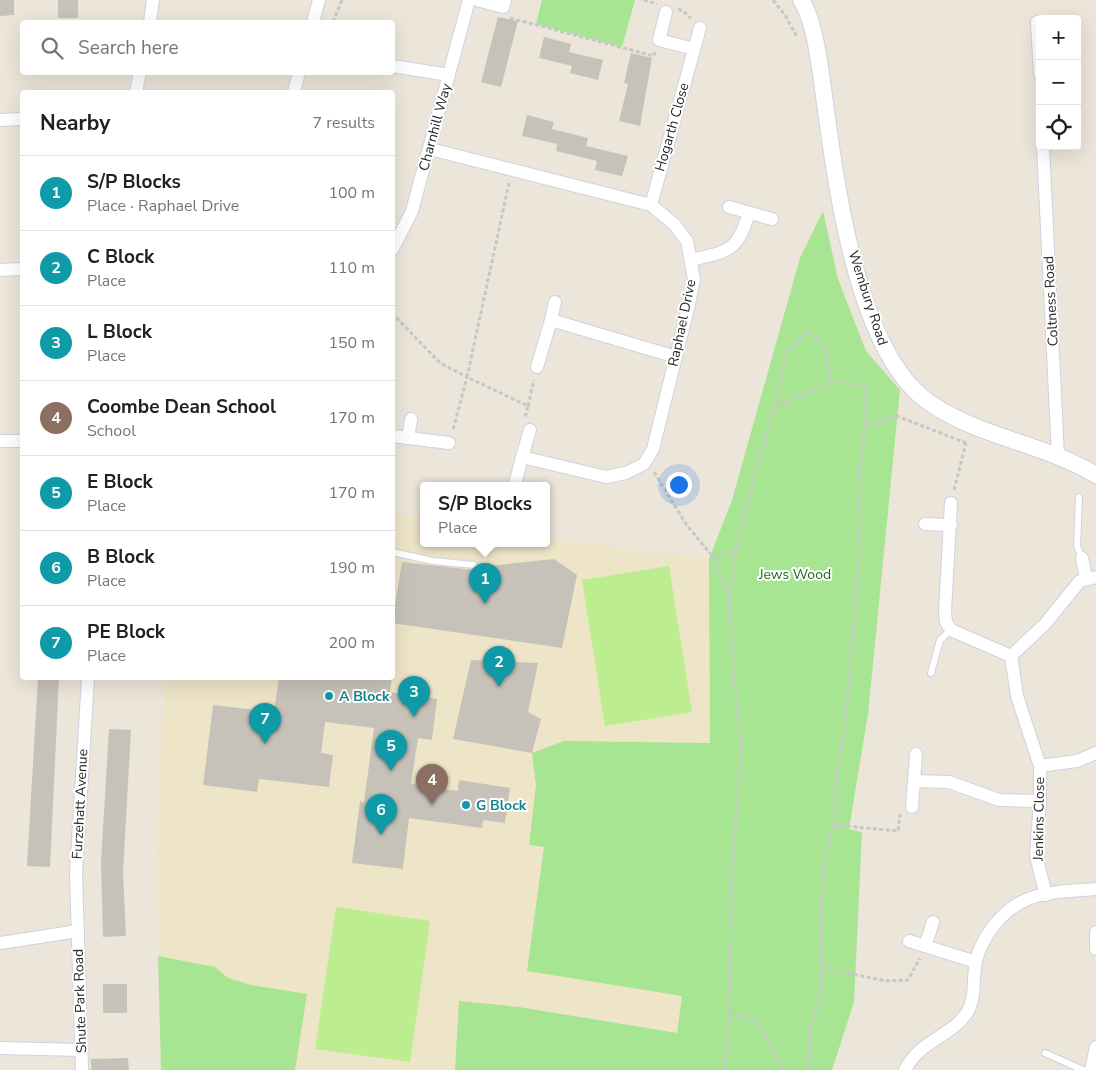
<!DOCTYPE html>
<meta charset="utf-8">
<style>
:root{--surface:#fff;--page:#f6f6f6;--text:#202124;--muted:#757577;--line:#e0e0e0;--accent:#3346ff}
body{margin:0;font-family:"Nunito Sans",sans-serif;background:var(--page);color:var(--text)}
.controls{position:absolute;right:15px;top:15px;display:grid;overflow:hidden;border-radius:5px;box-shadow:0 5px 20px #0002}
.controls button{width:45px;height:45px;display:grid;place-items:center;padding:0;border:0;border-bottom:1px solid var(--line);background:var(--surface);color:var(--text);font:25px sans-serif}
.you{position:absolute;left:678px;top:484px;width:18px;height:18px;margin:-12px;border:4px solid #fff;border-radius:50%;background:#1a73e8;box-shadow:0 0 0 8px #1a73e833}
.badge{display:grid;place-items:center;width:32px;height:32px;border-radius:50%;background:var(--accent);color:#fff;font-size:16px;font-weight:700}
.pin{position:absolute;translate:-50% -41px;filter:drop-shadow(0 1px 2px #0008)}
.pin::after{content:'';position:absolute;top:26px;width:18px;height:15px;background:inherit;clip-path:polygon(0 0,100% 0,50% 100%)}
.popup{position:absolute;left:420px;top:482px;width:130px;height:65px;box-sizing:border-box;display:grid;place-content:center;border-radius:5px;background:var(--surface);filter:drop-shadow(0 1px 4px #0005);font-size:16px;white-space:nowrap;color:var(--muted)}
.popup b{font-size:19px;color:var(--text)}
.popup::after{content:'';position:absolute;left:50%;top:100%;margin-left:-10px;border:10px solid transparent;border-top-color:var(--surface)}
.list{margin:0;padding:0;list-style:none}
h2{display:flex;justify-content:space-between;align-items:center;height:65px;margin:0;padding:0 20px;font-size:21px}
h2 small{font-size:16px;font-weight:400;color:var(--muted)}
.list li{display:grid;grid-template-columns:32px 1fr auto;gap:15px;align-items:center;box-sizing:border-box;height:75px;padding:0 20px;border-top:1px solid var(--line)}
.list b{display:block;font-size:19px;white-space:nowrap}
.list p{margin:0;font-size:16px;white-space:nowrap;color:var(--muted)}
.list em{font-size:16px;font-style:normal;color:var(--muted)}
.icon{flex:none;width:28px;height:28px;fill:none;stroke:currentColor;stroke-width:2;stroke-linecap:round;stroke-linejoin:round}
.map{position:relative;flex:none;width:1096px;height:1070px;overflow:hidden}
.search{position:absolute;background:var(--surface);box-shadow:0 5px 20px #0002;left:20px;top:20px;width:375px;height:55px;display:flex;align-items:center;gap:12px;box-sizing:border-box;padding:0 18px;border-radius:5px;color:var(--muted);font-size:19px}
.panel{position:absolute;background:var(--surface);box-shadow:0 5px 20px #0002;left:20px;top:90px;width:375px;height:590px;border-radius:5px}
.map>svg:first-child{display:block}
</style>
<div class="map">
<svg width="1096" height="1070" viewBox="0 0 1096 1070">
<rect width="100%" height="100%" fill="#ece5d9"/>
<polygon fill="#eee5c8" points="393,513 424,518 424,543 546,543 546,538 709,559 711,761 672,1070 161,1070 157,849 164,678 392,678"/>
<g fill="#a7e593">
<polygon points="542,0 635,0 622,47 536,24"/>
<polygon points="823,211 838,279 866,351 900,390 868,714 849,829 862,832 854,1002 832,1070 455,1070 459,1001 519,1007 677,1033 682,996 527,971 544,847 529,845 536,785 532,753 564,741 710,743 709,559 732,500 800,258"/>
<polygon points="158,956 215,967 228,978 251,985 307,994 295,1070 161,1070"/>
</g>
<g fill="#bced8e">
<polygon points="669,566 692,712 605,726 582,580"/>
<polygon points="336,907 430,921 410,1062 315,1049"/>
</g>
<g fill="#c7c2b9">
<polygon points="0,0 14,0 14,15 0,16"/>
<rect x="58" y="0" width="20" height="18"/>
<polygon points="498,17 518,21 501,87 481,82"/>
<polygon points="544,37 571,44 569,52 603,60 598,80 570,73 572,66 539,58"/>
<polygon points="631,53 652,58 640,126 619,121 628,84 624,83"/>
<polygon points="527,115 554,122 552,129 588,138 586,146 628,156 622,176 595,170 597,161 556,151 557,144 522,136"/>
<polygon points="554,559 577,575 562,648 392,623 402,562 474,570 478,567"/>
<polygon points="471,660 538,663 528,712 541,719 532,753 453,739"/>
<polygon points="38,678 59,678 50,867 27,866"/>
<polygon points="279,678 392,678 390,692 437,699 432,740 418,738 411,784 458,791 459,780 510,788 505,823 483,820 482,828 409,818 403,869 352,863 360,801 364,802 374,728 325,722 321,753 333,755 329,787 259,779 257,792 203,785 213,705 274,712"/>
<polygon points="109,729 131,730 123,873 126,936 103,937 101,862"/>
<rect x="103" y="984" width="24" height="29"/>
<polygon points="128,1058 129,1070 91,1070 91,1059"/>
</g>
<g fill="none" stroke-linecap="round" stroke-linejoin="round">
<defs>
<g id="service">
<polyline points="1079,497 1077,546 1082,558"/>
<polyline points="392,552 433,561 474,565"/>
<polyline points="931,673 940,640 951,630"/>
<polyline points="1045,1053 1083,1070"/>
</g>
<g id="minor">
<polyline points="477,0 503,7 505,0"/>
<polyline points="666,12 659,40 694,49"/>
<polyline points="150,22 153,0"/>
<polyline points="313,22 319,0"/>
<polyline points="1037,22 1040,74"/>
<polyline points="392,66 449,75"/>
<polyline points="136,92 140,72"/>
<polyline points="294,92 299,72"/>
<polyline points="0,120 22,119"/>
<polyline points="1043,146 1058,456"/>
<polyline points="430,149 651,205 674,224 687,241 694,279 689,304 653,449 644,464 626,473 606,477 522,457 515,484"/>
<polyline points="651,205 700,28"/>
<polyline points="729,207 772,219"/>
<polyline points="392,250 412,211 469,0"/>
<path d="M691,260c38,-9 46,-8 58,-47"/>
<polyline points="0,270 22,269"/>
<polyline points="551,320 555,302"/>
<polyline points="537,367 551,320 676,357"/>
<polyline points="392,436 449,443"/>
<polyline points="408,438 411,419"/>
<polyline points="0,441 22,441"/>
<polyline points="522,457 530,430"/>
<polyline points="951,503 945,611 946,622 951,630 1011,656 1017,696 1040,766 1040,801 1036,856 1046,895"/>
<polyline points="925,524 951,525"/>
<polyline points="1082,558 1086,578"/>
<polyline points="1011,656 1045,624 1080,581 1096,577"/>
<polyline points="1040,766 1077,761 1096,753"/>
<polyline points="915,781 949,782 999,800 1040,801"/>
<polyline points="912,807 916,754"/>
<polyline points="1096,932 1096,949"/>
<polyline points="909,941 976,962"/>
<polyline points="0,943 78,931"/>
<polyline points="925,946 933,922"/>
<polyline points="0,1048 81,1050"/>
<polyline points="82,1070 76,873 88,678"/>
<path d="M905,1070c14,-29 45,-33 61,-56 11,-15 6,-36 10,-53 6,-25 27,-52 52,-62 20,-8 46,-8 68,-10"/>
<polyline points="1091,1070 1096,1047"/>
</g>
<path id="tertiary" d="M801,0c15,22 20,76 24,103 11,81 32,247 102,298 50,36 116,42 169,74"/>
</defs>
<use href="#service" stroke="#cfd1e2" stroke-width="8"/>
<use href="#minor" stroke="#cfd1e2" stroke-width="14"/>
<use href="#tertiary" stroke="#cfd1e2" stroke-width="18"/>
<g stroke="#c7c7c7" stroke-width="3" stroke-dasharray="4 2.5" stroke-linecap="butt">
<polyline points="644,0 657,4"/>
<polyline points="773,0 785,15 797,37"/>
<polyline points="678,9 683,11 691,18"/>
<polyline points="510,18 654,56 655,52"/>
<polyline points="333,22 342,0"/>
<polyline points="509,183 467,377 528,406 525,418"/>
<polyline points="392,313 440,363 467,377 453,430"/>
<polyline points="528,406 534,380"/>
<polyline points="776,407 831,382"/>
<polyline points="865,426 897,416 966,443"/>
<polyline points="654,472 686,524 713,557 729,599 734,679 742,743 732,869 728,1039 724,1070"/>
<polyline points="954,490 966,443"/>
<polyline points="713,557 736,550"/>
<polyline points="729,599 736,549 756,471 775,407 787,352 808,331 825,346 831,382 865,385 865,426 859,471 859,559 845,728 836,778 834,825 827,847 821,898 822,968 820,998 810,1029 809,1070"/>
<polyline points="834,825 898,831 900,814"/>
<polyline points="822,968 887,981 908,980 920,958"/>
<polyline points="729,1013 755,1020 783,1070"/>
</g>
<use href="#service" stroke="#fff" stroke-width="6"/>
<use href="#minor" stroke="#fff" stroke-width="12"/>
<use href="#tertiary" stroke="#fff" stroke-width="16"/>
</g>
<g fill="#0f9aa8" stroke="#fff" stroke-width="2">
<circle cx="329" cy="696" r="5"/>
<circle cx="466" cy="805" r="5"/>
</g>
<g text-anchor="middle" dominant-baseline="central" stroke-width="4" stroke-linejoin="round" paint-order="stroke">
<g font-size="14" fill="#282828" stroke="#fff">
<text transform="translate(435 127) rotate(-75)">Charnhill Way</text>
<text transform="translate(672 127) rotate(-74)">Hogarth Close</text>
<text transform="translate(868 298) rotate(72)">Wembury Road</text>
<text transform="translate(1051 301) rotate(-93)">Coltness Road</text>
<text transform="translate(682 323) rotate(-78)">Raphael Drive</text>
<text transform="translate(80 804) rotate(-87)">Furzehatt Avenue</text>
<text transform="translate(1039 819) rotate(-89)">Jenkins Close</text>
<text transform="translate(80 1001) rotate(-92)">Shute Park Road</text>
</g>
<g font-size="14" fill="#206717" stroke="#fff">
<text x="795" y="574">Jews Wood</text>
</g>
<g font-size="14" font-weight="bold" fill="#0d838f" stroke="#fff" text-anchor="start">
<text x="339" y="696">A Block</text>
<text x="476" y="805">G Block</text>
</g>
</g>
</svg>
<div class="controls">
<button>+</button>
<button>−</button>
<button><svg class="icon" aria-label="locate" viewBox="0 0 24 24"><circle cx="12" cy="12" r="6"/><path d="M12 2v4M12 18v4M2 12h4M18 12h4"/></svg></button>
</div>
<div class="you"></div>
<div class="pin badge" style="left:485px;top:604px;background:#0f9aa8">1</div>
<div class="popup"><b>S/P Blocks</b>Place</div>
<div class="pin badge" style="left:499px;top:687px;background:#0f9aa8">2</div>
<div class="pin badge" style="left:414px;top:717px;background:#0f9aa8">3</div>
<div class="pin badge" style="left:432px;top:805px;background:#8d6e63">4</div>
<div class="pin badge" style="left:391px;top:771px;background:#0f9aa8">5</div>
<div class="pin badge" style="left:381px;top:835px;background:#0f9aa8">6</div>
<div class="pin badge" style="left:265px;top:744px;background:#0f9aa8">7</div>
<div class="search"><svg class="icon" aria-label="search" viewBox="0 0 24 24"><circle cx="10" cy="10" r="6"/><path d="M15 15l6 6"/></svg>Search here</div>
<section class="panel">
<h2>Nearby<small>7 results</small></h2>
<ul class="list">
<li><span class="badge" style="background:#0f9aa8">1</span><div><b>S/P Blocks</b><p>Place · Raphael Drive</p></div><em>100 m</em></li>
<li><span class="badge" style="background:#0f9aa8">2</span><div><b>C Block</b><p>Place</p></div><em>110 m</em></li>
<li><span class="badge" style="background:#0f9aa8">3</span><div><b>L Block</b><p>Place</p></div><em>150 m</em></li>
<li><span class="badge" style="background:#8d6e63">4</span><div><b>Coombe Dean School</b><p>School</p></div><em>170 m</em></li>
<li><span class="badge" style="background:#0f9aa8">5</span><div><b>E Block</b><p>Place</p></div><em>170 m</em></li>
<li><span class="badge" style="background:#0f9aa8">6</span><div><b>B Block</b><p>Place</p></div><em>190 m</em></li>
<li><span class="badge" style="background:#0f9aa8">7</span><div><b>PE Block</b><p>Place</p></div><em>200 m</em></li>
</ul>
</section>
</div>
